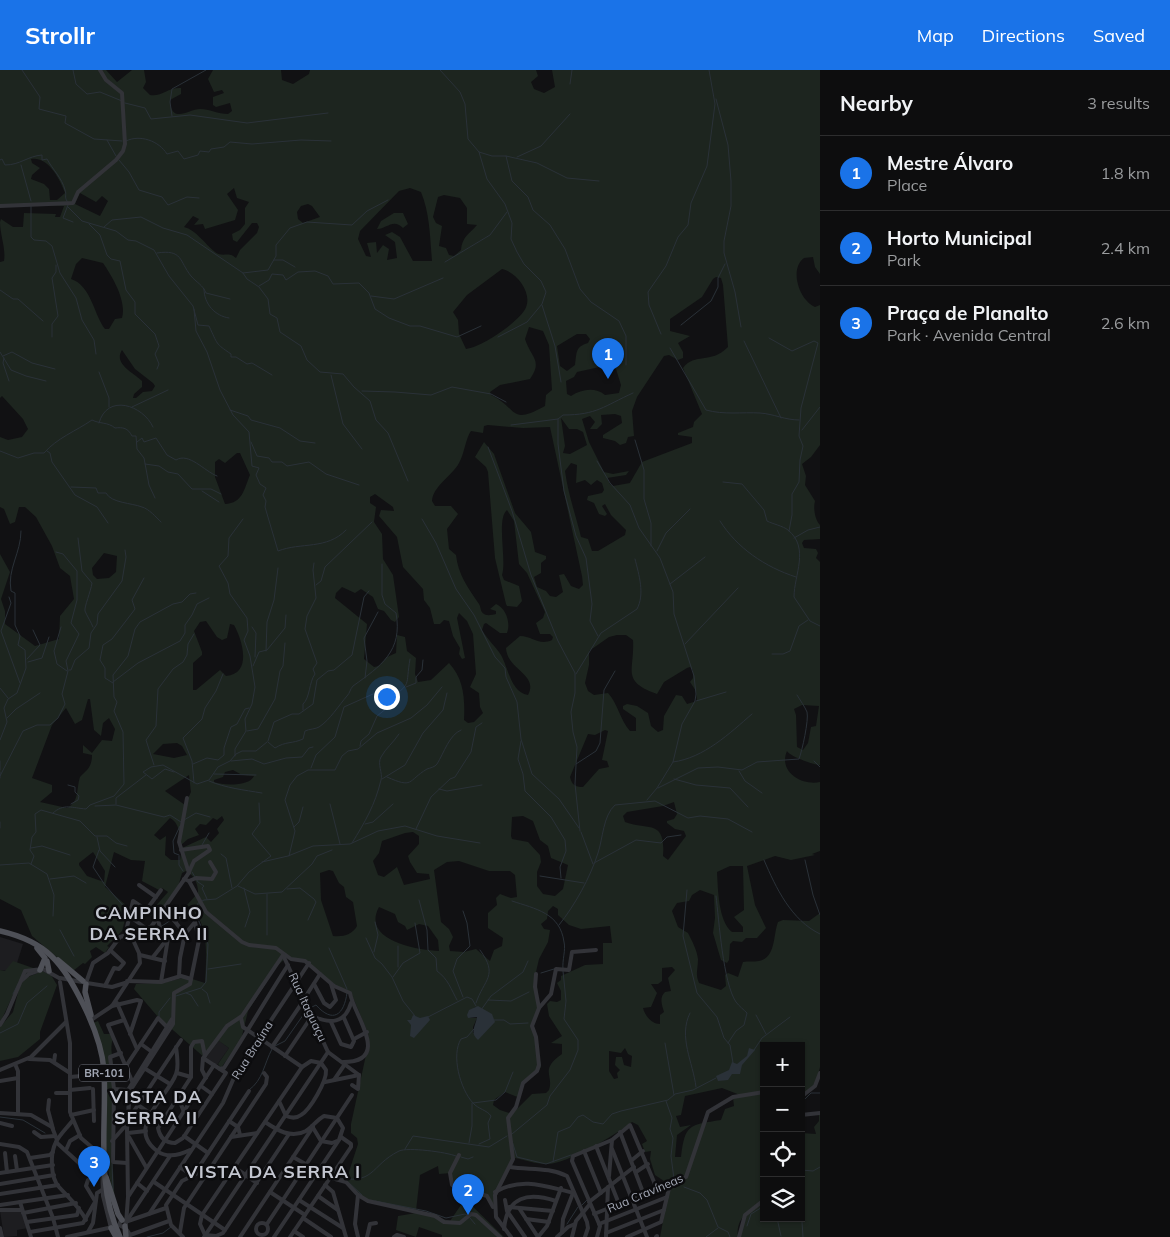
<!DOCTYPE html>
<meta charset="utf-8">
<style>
:root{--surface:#0d0d0e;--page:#161617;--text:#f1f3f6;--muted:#9a9c9e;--line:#2d2d2e;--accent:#1a73e8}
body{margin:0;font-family:Mulish,sans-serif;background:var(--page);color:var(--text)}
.controls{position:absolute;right:15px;bottom:15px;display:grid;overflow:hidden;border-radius:0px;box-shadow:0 1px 4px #0004}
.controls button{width:45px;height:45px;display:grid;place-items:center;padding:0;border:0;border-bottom:1px solid var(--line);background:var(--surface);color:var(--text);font:25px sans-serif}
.you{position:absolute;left:386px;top:626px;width:18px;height:18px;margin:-12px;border:4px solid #fff;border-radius:50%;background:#1a73e8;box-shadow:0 0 0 8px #1a73e833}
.badge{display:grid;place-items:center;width:32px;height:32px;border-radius:50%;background:var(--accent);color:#fff;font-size:16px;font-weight:700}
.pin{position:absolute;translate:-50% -41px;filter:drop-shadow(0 1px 2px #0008)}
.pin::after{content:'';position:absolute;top:26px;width:18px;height:15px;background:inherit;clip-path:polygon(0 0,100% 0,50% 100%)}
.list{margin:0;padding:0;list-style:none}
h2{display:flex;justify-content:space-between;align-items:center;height:65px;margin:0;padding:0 20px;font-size:21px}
h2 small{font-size:16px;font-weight:400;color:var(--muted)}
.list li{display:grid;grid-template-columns:32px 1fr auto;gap:15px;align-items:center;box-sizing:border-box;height:75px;padding:0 20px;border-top:1px solid var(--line)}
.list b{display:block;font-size:19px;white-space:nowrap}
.list p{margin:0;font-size:16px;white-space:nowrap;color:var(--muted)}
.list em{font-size:16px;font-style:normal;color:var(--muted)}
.icon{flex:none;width:28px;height:28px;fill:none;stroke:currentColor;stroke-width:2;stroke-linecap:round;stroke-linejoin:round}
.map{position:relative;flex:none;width:820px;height:1167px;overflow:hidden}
header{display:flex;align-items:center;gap:30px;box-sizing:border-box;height:70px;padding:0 25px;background:var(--accent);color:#fff}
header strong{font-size:24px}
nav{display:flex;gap:28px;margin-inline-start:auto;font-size:18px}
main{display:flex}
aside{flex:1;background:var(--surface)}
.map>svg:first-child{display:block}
</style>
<header>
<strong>Strollr</strong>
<nav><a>Map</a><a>Directions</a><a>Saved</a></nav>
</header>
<main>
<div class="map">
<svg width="820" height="1167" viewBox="0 0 820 1167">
<rect width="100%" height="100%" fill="#111113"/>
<g fill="#1d1d20">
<polygon points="0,867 23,874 17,893 8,901 0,900"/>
<polygon points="218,970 229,978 217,995 206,988"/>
<polygon points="22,1140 28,1158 17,1160 17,1166 4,1167 0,1141"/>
</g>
<g fill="#1d251f" fill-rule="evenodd">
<path d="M0,0h106l11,12 15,-12h12l2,12 -3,6 7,7c12,2 18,-8 31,-7v6l-11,6c1,25 19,9 30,9 9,0 18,5 28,5l4,-3 -2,-8 -14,4 -3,-2v-8l11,-4 -2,-3 -8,2 -6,-13 5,-9h68l1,10 11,4 16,-10 1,-4h226l2,6 -7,6 3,7 10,4 11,-6 -3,-17h268v204l-5,-7 -2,-10 -9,1c-15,11 -5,42 11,49l5,-2v140l-9,12 -9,7 4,12 -1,9 10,16c-2,7 0,19 5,24v14l-16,1 -2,3 2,5 12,1 2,4 -2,5 4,4v203c-6,0 -31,-9 -33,-14 -9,21 15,35 33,31v69l-8,3 3,1 -24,5 -16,-4 -28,10 8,39 11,23 -9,10h-11l-4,4 -9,-1 -3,3 -1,16 -2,3 -6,-3 -8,-27 2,-15 -1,-23 -14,-5 -8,5 -3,6 -12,2 -5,8 6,16 10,6c4,8 9,17 10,26 0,10 -3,15 1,24l22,7 5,-4 -1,-11 3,-2 10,4 5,-15c5,-1 11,0 16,-1 17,-3 14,-26 19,-39l5,-2 26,1 11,-8v154l-4,16 -15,13v-50h-37v100l-3,15 3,38c-13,9 -29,19 -26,38h-78l10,-52 -15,-10 -5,-16 1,-8 -6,1 -3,-8 5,-3 -9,-16 -6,-3c-17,13 -66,43 -86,42 -10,0 -21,-4 -31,-6l-17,32 -3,17 -7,-12 -36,-11 -1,-11 -12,1 -1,-8 -18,9 -4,36 34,10 15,-22 39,38h-62v-2l-23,-8 -3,10 -20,-7 2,-14 18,-3 -51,-13 -19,-19 12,-37 -1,-6 -6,-5v-9l18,-83 -1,-8 -17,-40c-23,-7 -39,-36 -65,-35l-9,8 -29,45 -7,29 -20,28 -3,-4 11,-16 -10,-7 -14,17 -47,-41 -24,-28 2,-5 27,-1 23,-6 19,6c1,-26 6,-61 -18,-78l11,-12c0,-10 -4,-18 -12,-22l-4,2 -4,14 -19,26 -5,-5 14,-16 -6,-4 -3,2 -17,-9 3,-20 -14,-1 -17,-8 -9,35 23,20v10l-3,3 -3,11 -15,15 2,1 -4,6 -9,-6 -6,4 2,6 -7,7 -2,-1 -10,8 -41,-35 -11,-26 -21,-11v-345l10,18 -9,27 4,12v13l30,22 24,-7 1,-23 14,-17 -4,-23 -10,-8 -8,-22 -16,-29 -11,-10h-6l-4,15 -5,2 -6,-15 -4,-2v-70l8,3 14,-3 6,-8 -5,-10 -21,-23 -2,2v-136l4,-1c2,-13 -4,-26 -4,-39l1,-3 12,8h10l1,-14 32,1 -1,3h5l4,-11 -23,-1 -41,2zM31,89c17,-3 29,20 34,34l-8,7h-7l-1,-11 -5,-5 -13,-5 1,-4 8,-7 -8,-5zM234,118l3,10 12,4 -4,6v16l-5,6 -8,4 1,6 4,2 15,-19h5l2,4 -2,6 -17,17 -4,8c-8,-7 -13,0 -21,-6 -10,-8 -19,-22 -31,-25l9,-11 6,3 -5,6 9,-1 2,5 30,-9 3,-10 -11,-16zM410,118l11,4c9,22 9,46 11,69h-19l-13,-24 -8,-5 -7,3 10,7 2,16 -10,2 2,-11 -6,-4 -6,8 -1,-11 -9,1 4,14 -5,-1 -8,-17 2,-8 39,-40zM80,123l16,9 6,-6 6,5 -8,15 -25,-12zM444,125l16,3 7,10v16l10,1c-8,9 -15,12 -16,25l-7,6 -5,-1 -3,-7 -7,-2 3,-20 -6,-3 -3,-6 5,-20zM308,134l4,2 8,11 -17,6 -5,-4 -1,-7 4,-6zM82,188l21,5c9,13 24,38 19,55l-7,1 -6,10h-4c-11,-14 -14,-44 -34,-50l5,-15zM502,199c15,3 33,26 22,42 -10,14 -42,36 -58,38l-7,-15 -1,-14 -5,-8 14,-17zM716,207l5,1 2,7 5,62c-18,18 -33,5 -45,21l19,46 -8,8 -1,5 -15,6v2l14,2v6l-50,19c-1,2 -11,19 -12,21l-17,3 -3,-2 -3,-6 19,-3 3,-4 -16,3 -9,-2 -15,-30 -7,-23 8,-3 5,6 -5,7h7l5,-5 -1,-9 14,-1 6,2 1,7 -19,12v3l12,3 5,4 6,-2 2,-6 6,-1 -2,-25 5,-14 27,-41 5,-1 9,5 5,-2v-6l-5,-9 12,-7 -20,-5v-12l32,-22 11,-18zM529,257l14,4 6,14 3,45 -6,5 -1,11c-36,20 -27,2 -54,-11l-1,-3 10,-7 30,-6c13,-19 1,-21 -5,-40zM577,264h9l4,5 -2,4c-13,4 -11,9 -13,22l-8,6 -7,-5 -3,-20zM122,280l13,19 18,14 2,3 -3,5 -9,1 -7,6h-3l1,-4 8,-7v-6c-8,-8 -29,-17 -20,-31zM604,296l12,3 5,16 -2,8 -14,2c-10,-8 -23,-6 -34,1l-4,-2 -1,-13 8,-4 3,-5zM561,348l8,11h8l6,3 4,13 -17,9 -7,-1 2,-7zM488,355l35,3 27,-1 32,149 1,9 -4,4 -8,-3 -7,-12 -5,1 4,17 -7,5 -6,-1 -4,-5 -9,-4 -3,-10 7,-4v-10l5,-4v-3l-11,-4 -4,-20 -16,-19 -21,-59 -10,-12 -9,15 11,10 2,5 7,86 11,46 1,2 10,1 5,-6 -3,-15 -15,-6 -2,-5c5,-15 -6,-56 5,-65l7,11 5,43 8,9 18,39 -2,6 -7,5 4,11h10l3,3 -1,3c-13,6 -20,-4 -32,-4l-14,12c1,22 33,26 22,47 -17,-2 -20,-28 -27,-40 -5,-8 -14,-16 -19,-25l2,-6 2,-1 14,10h7c4,-10 -1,-25 -11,-29l-6,5 6,2v3c-4,1 -9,2 -12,0 -4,-2 -3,-7 -5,-10 -11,-16 -21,-30 -23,-49l-7,-6 -2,-20 11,-15 -7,-8h-16l-3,-5c1,-15 20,-25 27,-38 5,-8 7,-26 12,-32l12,2 1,-7zM237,383h3l10,22c-6,14 -7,28 -25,29l-10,-27v-15l4,-3 6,4zM571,393l6,2 -1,18 9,-3 6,5 6,-5 5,3 2,7 -2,3 -14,3 -1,4 7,3 5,11 6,2 2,-2 -5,-8 3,-2 6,11 15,15 -1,5 -27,16h-6l-4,-12 -7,-2c-5,-21 -13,-43 -16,-66zM375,424l18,13 1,4 -13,-1 -2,6 18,21 6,30 20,22 1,11 6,8 4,16h6l4,-4 5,1 4,15 7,12 -1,6 3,5 3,-1 -8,-40 2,-5 8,8 6,13 3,40 -6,13 9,6 1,14 3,6 -9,9 -6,1 -4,-3c1,-21 0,-41 -15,-57l-18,17 -13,2 -3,-8 1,-16 -9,-7 -2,-14 -8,-2 -1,18 -9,4 -8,9 -5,1 -10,-8 3,-35 -32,-26 1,-5 6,-6 13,6 6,-4 12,8 5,12 6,2 7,9 4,2 4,-5 -6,-42 -10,-16 -1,-25 -8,-12 2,-15 -6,-4v-6zM104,483l13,3 -1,16 -7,6 -12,1 -4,-4 -1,-7zM206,551l11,16 5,3 5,-2 3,-14 4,1c8,14 19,49 -8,51l-6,-6 -24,20h-3v-27l9,-8v-3l-8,-21 6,-9zM617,565h9l7,5c2,30 -13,41 24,54l7,-12 23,-14 3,-1 3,3v8l-3,4 6,9 1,10 -10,3 -5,-8 -6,-1 -12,21 -1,14 -5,2 -7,-6 -3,-13 -11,-7 -10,-2 -4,2v3l13,9v13h-6c-10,-11 -12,-27 -22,-38l-14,2 -6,-4 -3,-8 4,-18v-14l20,-14zM88,629h2l4,31 7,6 2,-13 6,-5 6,11 -3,12 -10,-1 -10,13 -9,-8v8l9,2c0,12 -5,15 -12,22 -4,12 0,24 -13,31l-27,-6 12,-10v-7l-20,-7 20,-53 14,-17 9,16 7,-4zM802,635l17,1 -3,20 -5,1 -3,16 -5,7 -6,-3 -1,-32 -2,-6zM605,660l3,1 -6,29 5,1 2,6 -10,2 -16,18c-8,0 -11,-2 -13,-10l18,-43 7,1zM177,673l5,3 5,9 -13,3 -21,-4 10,-10zM233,700l9,5 12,1c-4,10 -30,10 -40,6v-2l9,-3 2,-5zM189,705l2,17 -6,13 -20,-14zM674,732l3,12 -3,5 -7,2v2l8,6 9,2 2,5 -18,24 -5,-4c3,-38 -16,-25 -38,-34l-2,-6 4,-4 36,-6zM222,746l2,4 -7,9 2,4 -8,9 -5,-5 -24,11 -2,12h-9l-6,-5 1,-19 -6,4 -6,-5 16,-17c9,4 10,17 11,27l7,-6 11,-4 -4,-6 5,-5 6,1 7,-7 4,2zM523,746l10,5 7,19 8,6 3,12 17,7 -5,24 -8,7 -12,-2 -6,-8v-14l4,-10 -1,-7 -12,-13 -16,-3 -1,-3 1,-19zM405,763l8,-1 6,4v8l-11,12 2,6 7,11 12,1 1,5 -26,6 -7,-18 -13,10 -6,-2 -5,-14 6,-8 3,-12zM93,782l12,19 -1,11 -17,-6 -8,-11v-2zM459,791l30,10h21l5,4 2,22 -6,1 -11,-4 -4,4 1,7 -9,8v15l15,10 -1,8 -8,4 -4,11 -14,-12 -12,3 -14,-1 -1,-5 4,-9 -4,-8 -8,-7 -7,-52 13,-8zM730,796h13l1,44 -10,7 9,10v5h-11c-14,-11 -14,-44 -15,-60zM329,800l4,1 6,12 5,4 2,10 7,5 4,24c-5,9 -14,11 -24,10l-12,-36 -1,-27zM553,836l5,3v6l11,10 12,4 29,-3 2,17h-9v21l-18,1 -24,11v4l-4,3 4,8v9l-4,2 -7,-1 -3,3 2,12 13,20 -11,7 11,1v10c-23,16 -8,21 -13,36l-3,3 -14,1 -20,20 -12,-4 -7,-5 1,-5 11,-8 15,6 5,-17 13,-9 3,-5 -8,-43 6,-16 -3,-36 3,-13 9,-17 2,-12 -6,-1 -3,-5 6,-5 1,-8zM379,837l16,7 3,8 7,4 2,4 12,-6 9,2 10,14 1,11c-23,-1 -78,-11 -60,-44zM662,898l10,-1 3,3 -7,8 3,13 -6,1c-6,6 -3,13 -1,20l-4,3v9c-8,0 -15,-8 -17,-16l8,-1 6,-14 -6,-9h7l4,-3zM475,937l8,4 7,15 -6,6 -11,1v-6l4,-9h-7zM625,978l3,6 4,2 -1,11 -7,-2 -2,-8h-6l-1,8 5,5 -3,3 1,5 -4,1 -5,-8v-20l12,2zM722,1018l18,7 -7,3 1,8 -9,3 -4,11c-31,5 -36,3 -40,37h-6l2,-22 14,-10 -11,2 -4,-11 5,-1 4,-19z"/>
<path d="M394,143h9l5,11 -5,4c-10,-10 -16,1 -26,1l4,-8z"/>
<polygon points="13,891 36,899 20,910 0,953 0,900 5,901"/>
<polygon points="42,901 51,905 57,915 40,962 40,969 18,987 0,991 0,957 13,942 20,915 26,908"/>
<path d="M98,951l6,13h8l1,5c-4,9 1,21 0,31 0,44 -2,89 2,132l-9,-41v-87l-13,-51z"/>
<polygon points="819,1043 820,1043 820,1167 740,1167 745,1146 764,1132 764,1148 801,1148 801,1063 816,1064 814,1057 819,1051"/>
</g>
<g fill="#2a3138">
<path d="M478,936l14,8 3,8 -17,18c-9,-7 -2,-15 -1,-23l-9,1 -1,-3 2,-5z"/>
<polygon points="413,945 420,948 428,946 430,950 414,968 410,966 411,955 407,950 411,950"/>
<polygon points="749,978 755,980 742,995 740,1004 732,1004 728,1010 718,1011 716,1006 729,1000 732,992 737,994 747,986"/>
</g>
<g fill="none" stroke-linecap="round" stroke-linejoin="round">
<g stroke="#2a3138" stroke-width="1">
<polyline points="22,0 40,27 39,39 66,46 65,53 94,69 122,71"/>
<polyline points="73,0 76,14 87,24 100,22 122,31"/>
<polyline points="440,0 460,22 465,34 468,69 479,82 492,86 506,86 537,93 567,108 599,111"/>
<polyline points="570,14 572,0"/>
<polyline points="716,29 728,75 731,111 731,136 724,171 724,183 735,222 741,257"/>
<polyline points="125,33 145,38 151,49 190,45 247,53 328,43"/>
<polyline points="172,46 170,32 172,19 206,0"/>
<polyline points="107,70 116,86"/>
<path d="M126,71c14,-7 33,0 41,13l11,-3 6,8 14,-4 2,-4 9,1 2,-3 13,-2 6,-5 22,2 49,-4 30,1"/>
<polyline points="479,82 487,109 505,134 512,153 511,169 517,182 524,194 541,211 546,222 542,234 527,252 498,267"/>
<polyline points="506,86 512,111 528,127 533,140 550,155 565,179 580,219 591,232 619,251 626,266 626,295"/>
<polyline points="517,87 541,76 570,44"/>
<path d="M0,90l2,-1 3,6c15,0 23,-9 37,-10v5l5,-1c6,11 15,19 18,31 2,5 -1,7 2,11"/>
<polyline points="119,90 129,102 139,120 162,127 168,135 187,127 199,128"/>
<polyline points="21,95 31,131"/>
<polyline points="68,135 63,148 73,152"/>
<polyline points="31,136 31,167 34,170 46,171 52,176 60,203 76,228 82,250 94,270 96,284"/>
<path d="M68,137l14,14 34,10 12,9 8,1 18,9 15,26 24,30 5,19 11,1c9,19 6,17 22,28v3h5l11,7 5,-1 20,12"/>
<polyline points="89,154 100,165 107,185 111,189 120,191 126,220 135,232 135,244 155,264 159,276 155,284 159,294 157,299"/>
<polyline points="104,157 112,150 141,147 163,158 187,165 243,203 247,209 259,217 268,229 270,244 277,248 280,262 301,276 307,290 320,302 343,304 354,317 370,331 376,350 388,363 408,411"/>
<path d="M157,183c26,-4 22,8 34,23 5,6 12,9 15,17l24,6"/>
<polyline points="274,190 283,190 295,197"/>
<polyline points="445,192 490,165 507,142"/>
<polyline points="243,203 268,200 276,186 276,175 290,158 307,152 352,155 367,141 388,130"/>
<polyline points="259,216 269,210 272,204 283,205 286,210 298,202 315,201 328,206 333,214 359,213 369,223 375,239 389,248 410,256 420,256 457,267 481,256"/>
<path d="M204,219c0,15 11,27 25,29"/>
<polyline points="0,220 13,229 18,229 43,251"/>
<polyline points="371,226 394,229 443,208"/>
<polyline points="542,235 555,276 561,312"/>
<path d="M194,239l2,22 11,21 13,38 13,25 16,17 3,34 7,2 -3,7 4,9 6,4 -3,7 3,6 -1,6 13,44c23,-9 49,-1 68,-21"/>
<polyline points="681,255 711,231 718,217 718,208 725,194"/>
<polyline points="661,264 649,235 648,222 666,196 678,167 688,155 691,133 707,96 715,34 709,0"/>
<polyline points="52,267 52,254 58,246 52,208 56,202 56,195"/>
<polyline points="769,268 792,281 814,271 818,273 801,338 799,366 803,376 800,390 799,412 792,424 792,445 789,461"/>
<polyline points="744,271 781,348"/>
<path d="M670,278l36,62c18,5 36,2 54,3 14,1 25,7 39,7"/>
<polyline points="0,282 11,300 26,306 46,311"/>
<polyline points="3,286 12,282 32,293 55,299"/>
<polyline points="4,288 3,293 9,311"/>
<polyline points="99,302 109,328 109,337"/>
<polyline points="331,305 343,354 362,379"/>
<polyline points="362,321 395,322 431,325 452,317 491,324 506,332"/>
<polyline points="132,337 168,320"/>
<polyline points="230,340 248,346 251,350 280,358 300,371 315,373"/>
<polyline points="558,349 558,374 564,421 576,466 586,488 592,534 590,551 598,566"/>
<path d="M99,353c8,-30 44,-18 54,4"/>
<path d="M511,355l47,-6 5,-4c34,0 41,-9 70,-22"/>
<polyline points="802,360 820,337"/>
<polyline points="635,370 644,400 644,429 651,453 651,476"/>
<path d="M137,372l5,-4 2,4 12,-4 11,17 9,5c13,-8 28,11 41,16"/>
<polyline points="251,372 257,386 269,388 272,392 282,392 287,396 309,392 326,404 359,415"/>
<polyline points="488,377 512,441 531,505 558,571 575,603 575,623 571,642 573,662 577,677 575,714 580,761"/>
<path d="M0,381l18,7 16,-5h10c13,-15 32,-22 48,-33 8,4 16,2 23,8 8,-1 13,0 17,8h4l1,13 7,9 5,27 6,13"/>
<polyline points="47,381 50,383 52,392 75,425 97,437 108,453"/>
<polyline points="597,391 610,413 630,435 639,458 660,488 673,522 674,544 694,606 696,624 695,631 682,654 673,692 657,718 647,730"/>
<polyline points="145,394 159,396 168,402 178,404 192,419 211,419 221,424"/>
<path d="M723,412l19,2 22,26 3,11c6,3 16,5 21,9 22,18 6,45 6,67l16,24 10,5"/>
<path d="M71,417l25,1 2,5h8c5,10 26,10 36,14 7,2 14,10 19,15"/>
<polyline points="202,421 219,432"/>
<polyline points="422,449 436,473 456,519 474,545 495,587 505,598 506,607 517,632 521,669 532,704 559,729 579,758"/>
<path d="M720,451c17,27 45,46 76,56"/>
<path d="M78,468l4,33 10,12c-1,8 -8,24 -7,28 2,5 6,11 8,16"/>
<polyline points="794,468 808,460 820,457"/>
<polyline points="657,481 666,463 690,439"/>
<polyline points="670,514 705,487"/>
<polyline points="316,515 321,511 325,497 372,452"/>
<polyline points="9,527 11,533 1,561 20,613"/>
<polyline points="61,557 54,581 57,594 67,601"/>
<polyline points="252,557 256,563 255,587"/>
<polyline points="685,574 738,518"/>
<polyline points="266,581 267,552 274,530 278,498"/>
<polyline points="772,584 783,584 790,581 799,556 808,550"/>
<polyline points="27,589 40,575 33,560"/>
<polyline points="28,592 42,588 49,567"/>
<polyline points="253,596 259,582 267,580 285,558 286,545"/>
<polyline points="69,600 71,600 75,590 89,578 91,563 97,554 98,544 122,511 126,487 125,480"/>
<path d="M576,604l25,-41 36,-24c8,-15 2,-34 -2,-50"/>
<polyline points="365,608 367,591 364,568 378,542"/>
<polyline points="113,612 138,593 180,571 185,563 185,555 192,545 197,534 209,528"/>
<polyline points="113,613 105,608 105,598 100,590 103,575 112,569 132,543 135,539 132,530 144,508"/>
<polyline points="406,617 416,613 416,607 422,600 423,590"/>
<polyline points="0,618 8,628"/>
<polyline points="696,631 726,622"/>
<path d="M303,640v-6c7,-6 6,-22 12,-30l-2,-5 4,-6 -12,-34 2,-13 9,-18 -3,-28 1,-7"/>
<polyline points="7,648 16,639 40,623"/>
<polyline points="247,661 258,659 275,629 280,601 283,596 285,573"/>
<path d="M0,670l7,-18 -3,-14 4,-9 9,-6 9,-25 -1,-18 -7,-5 2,-9 -5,-11v-32l-4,-2c-4,-22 10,-38 10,-60"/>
<polyline points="268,671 274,652 292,644 299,644 313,634 317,610 328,601 334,600 352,585 364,527 369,521"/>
<polyline points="521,671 518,689 523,704 525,721 551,747 565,770 566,781 560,797 561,808"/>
<path d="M268,672l7,6c11,-7 17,-4 28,-9l2,-8c4,-2 11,-2 14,-4 11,-7 20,-22 28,-31 3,-3 3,-7 6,-10 28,-20 50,-35 43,-73l-11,-9 -3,-9v-31"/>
<path d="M360,676l1,-5 8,-7 8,-18 10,-8v-8c26,-17 18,-13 23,-41"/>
<polyline points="235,686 235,679 246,661 245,649 252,634 255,617 250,586 244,570 248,561 247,548 230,524 228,513 219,496 228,486 229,468 243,449"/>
<polyline points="0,691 0,700"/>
<polyline points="231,691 252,689 264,694 286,688 302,687 309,678 313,677"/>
<polyline points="814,691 820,697"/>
<path d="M673,692c31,-4 57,-29 79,-48"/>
<polyline points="193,694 207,688 218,690 224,685 224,678 231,657 237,654 245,639 249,638"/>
<polyline points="576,694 596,681 600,673 604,620 615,601"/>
<polyline points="154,695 146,670 156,656 158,619 173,599 183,592 187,585 188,574 194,564"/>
<polyline points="311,698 316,685 335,667 344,637 373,624"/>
<polyline points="739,701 745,711 762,723"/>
<polyline points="0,702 0,708"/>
<polyline points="174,702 165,699 152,709 143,702 151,697 163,695 197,714 209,710 218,697 230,691 236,684 242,681 256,681 267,672"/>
<polyline points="214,704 256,705"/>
<polyline points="0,706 23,661 37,655 50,655 58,648 65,634 62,624 68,601 66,591 79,564 71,553 77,530 77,501 63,484 56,482"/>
<path d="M387,707c27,12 20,4 40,-8 3,-1 8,-2 10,-5 7,-11 12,-29 24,-34"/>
<polyline points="382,709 405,695 423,663 443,640 447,623"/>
<polyline points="674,709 696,715 730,718 748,737"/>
<path d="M209,711c17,7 35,9 53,12"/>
<polyline points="194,713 192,691 183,668 202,649 205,638 216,621 223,604"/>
<polyline points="68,715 75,717 75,722 79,726 78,730 71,734"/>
<path d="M658,718l40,-20 20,-1 24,3 15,-8 42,-3c3,-8 10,-39 8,-47 -2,-5 -7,-12 -10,-17"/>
<polyline points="439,719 447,721 482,715"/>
<polyline points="116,734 116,728 146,705"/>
<polyline points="330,734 340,774"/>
<polyline points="95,736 116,735 164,747 170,745 181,752"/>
<path d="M53,743c11,-10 19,-5 33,-4l4,-4 24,-9 10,-12 -1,-52 -9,-21 3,-9 -3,-5 -1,-22 15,-19 7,-27 5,-7 33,-18 9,-2 8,-8 6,-1"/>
<polyline points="184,750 196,743 210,747"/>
<polyline points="0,752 0,758"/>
<polyline points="365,754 373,752 393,734"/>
<polyline points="294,757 299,752 303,737"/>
<polyline points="416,759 431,727 450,709 455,707 471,682 476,657 482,653"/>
<polyline points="581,762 593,794"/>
<polyline points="97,767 100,781 115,797"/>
<path d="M352,773c13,-21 23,-38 29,-63 2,-7 -4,-16 0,-23 5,-9 12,-14 18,-23"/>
<polyline points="202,775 209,763"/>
<polyline points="31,778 42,776 70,785"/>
<polyline points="99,780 93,797 105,815 126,839"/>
<polyline points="221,784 226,788 232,818"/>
<polyline points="179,785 174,783 173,771 180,756"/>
<polyline points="179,786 179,795 183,801"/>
<polyline points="289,786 295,761 285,730 290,715 297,706 308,700 335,700 342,686 348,681 358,679 377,663 411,648 427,635 442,617"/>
<path d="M764,790c12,28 27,60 56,74"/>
<polyline points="805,790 813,825 820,845"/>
<polyline points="262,792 288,786 313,776 350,774 378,761 405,756 437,766 480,773"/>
<polyline points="594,793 636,770 661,773 667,767 681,765"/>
<polyline points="31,794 34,786 30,780 32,767 36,762 35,744 41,740 80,751 95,766 107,766 116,773 127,776"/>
<polyline points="0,795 29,793 47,804 54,825 53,846"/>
<polyline points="192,802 198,812 204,816 202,818 207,829"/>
<polyline points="540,806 584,813"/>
<polyline points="50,809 74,806 86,813"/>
<polyline points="238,816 255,824 282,822 312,794 317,786 332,780"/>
<polyline points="244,818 250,842 245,857"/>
<polyline points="287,819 300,818 314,829 316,832 308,850"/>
<polyline points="687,820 683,866 697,923 717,947 724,968 730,975 733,993"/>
<path d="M716,826c3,24 7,87 20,106 3,4 8,8 11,11l-3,12 -8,6 -8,12"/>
<path d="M419,830l8,30 1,20 8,8 1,13c11,8 14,18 20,29"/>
<path d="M512,831c24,8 48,12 52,41 2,8 -2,18 -1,27"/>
<polyline points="463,841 467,853 470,876 457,889 453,901 463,927"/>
<polyline points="182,845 190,839 196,838"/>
<path d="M559,855c16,-20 31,-47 39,-72 5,-15 5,-37 17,-48l40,-4 33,17 12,-2 28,3 24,13"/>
<polyline points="162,856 171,850"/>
<polyline points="60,860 74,886"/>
<polyline points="267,865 267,824"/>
<polyline points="366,868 375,888 382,894 392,907 403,931 415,946"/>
<polyline points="398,876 398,897"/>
<polyline points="329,878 347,919"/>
<polyline points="374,882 378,865 375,852"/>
<polyline points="208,899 241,894"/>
<polyline points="541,903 554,899"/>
<polyline points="393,907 403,893 420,883 415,853"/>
<polyline points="202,919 207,923 210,933"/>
<polyline points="186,923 191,925 198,936"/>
<polyline points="13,924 18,914"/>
<polyline points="176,926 201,918 206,912 208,874 196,844 198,833 204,830 216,829 237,816 249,802 271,786 252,764 260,753 259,733"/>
<polyline points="488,930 511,931 529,922"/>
<path d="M476,933c8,-24 23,-27 4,-53"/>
<path d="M310,938l6,-3c17,19 28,10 31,-12"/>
<polyline points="481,940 491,926 523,902 528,891"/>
<path d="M690,943c-12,24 3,49 6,74"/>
<polyline points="756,945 766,964"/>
<polyline points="159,947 159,942 170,928"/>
<polyline points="428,947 467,927 472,929 476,936"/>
<polyline points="494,950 504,950 510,954 528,953"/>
<path d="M474,959l-7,8 -6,2c-10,16 -1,50 12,64 5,6 14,7 18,13l-3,7 2,16 -11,5"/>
<polyline points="0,963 18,954 27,933 47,916"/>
<polyline points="665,973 674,1025"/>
<polyline points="275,976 285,971 306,941"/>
<polyline points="754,980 762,968 790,947"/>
<path d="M249,1020c14,-10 15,-26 23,-41"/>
<polyline points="804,1030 811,1023 820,1023"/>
<polyline points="666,1031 672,1048 670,1059 673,1068 671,1086 674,1109"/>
<polyline points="473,1033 496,1030 505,1022 513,1002"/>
<polyline points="127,1038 128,1027"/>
<polyline points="0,1047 23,1050 45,1063"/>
<polyline points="512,1064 547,1035 550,1026 570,1000 578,980 578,970 564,949 566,931 563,901"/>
<polyline points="512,1071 517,1087 546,1094 571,1085"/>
<polyline points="469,1073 472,1056 472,1033"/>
<polyline points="405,1079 413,1066 489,1077 507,1066"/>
<polyline points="461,1087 468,1089 473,1087"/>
<polyline points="553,1092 558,1062 570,1057 578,1047 583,1045 593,1052 603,1054 612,1044 621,1041 668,1030 675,1024 693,1020 716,1008"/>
<polyline points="112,1094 113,1120"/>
<polyline points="801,1100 813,1101 820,1097"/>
<path d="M334,1107c42,9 35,-11 65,-26 9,-4 47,1 57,5"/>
<polyline points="347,1111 362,1125"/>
<polyline points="684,1117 700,1123 707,1130 718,1157 728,1162 730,1167"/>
<polyline points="375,1131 426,1141 446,1148 465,1144 467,1145"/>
<polyline points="582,1135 588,1129"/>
<polyline points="470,1148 475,1154"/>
<polyline points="777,1148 781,1166"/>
<polyline points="802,1152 803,1167"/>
<polyline points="567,1154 578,1137"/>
<polyline points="747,1156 751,1144 764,1136"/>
<polyline points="147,1167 163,1163 171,1157"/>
<polyline points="706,1167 718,1158"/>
</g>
<g stroke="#323338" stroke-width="4">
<polyline points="0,136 73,133 78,122 116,90 123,81 125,74 122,23 106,10 100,0"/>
<polyline points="187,728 179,772 189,803"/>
<path d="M184,809l5,2 17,31 36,30 7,3 27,3 15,11 14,2 29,25 16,7c3,21 43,69 -7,69"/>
<polyline points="189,811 196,808 212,809 216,802 210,792"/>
<polyline points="139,815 156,827"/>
<polyline points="164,838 185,864 180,888 179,906"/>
<polyline points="147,839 161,820"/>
<polyline points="129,846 147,859"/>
<polyline points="176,851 184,838"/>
<polyline points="185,864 195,852 199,870 191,909"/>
<polyline points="140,885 165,891"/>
<polyline points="283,885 328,982 359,1005"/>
<polyline points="153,887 168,868"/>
<polyline points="60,908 82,912"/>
<polyline points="87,910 93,893 108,883 120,867 151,857 188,804 194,791 210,780 208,776 181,780"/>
<polyline points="21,911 29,904 40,900"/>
<polyline points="127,911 161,912 181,906 191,909 190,914 174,923 173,954 130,1021 127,1059 128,1127"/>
<polyline points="60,912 70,973 70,1042 81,1068 95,1080 102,1094 103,1126 111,1158"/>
<polyline points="87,913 112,917 125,913"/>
<polyline points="314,914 324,933 330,937 336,930 331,914"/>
<polyline points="105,916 114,898 119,899 124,893 110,880"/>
<polyline points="304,929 320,904"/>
<polyline points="117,933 137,979"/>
<polyline points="112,936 137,930 141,931 130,964"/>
<polyline points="539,938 551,924 556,899 569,900 572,882 596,880"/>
<path d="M312,946c18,8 33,8 39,-13"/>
<polyline points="241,948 243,957 302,997"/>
<polyline points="91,950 112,936 140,893 139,883 127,857 133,831 157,847 160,857 168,868 161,912"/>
<polyline points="124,950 108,955 132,1011"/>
<polyline points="331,952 341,974 351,977 354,971 344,948"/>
<polyline points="0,955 7,944 25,901 43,899 59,908"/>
<polyline points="354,969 367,962"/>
<polyline points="141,974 152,982"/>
<path d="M176,977c1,7 3,20 0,27 -8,23 -51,53 -19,77 11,8 23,4 33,-1"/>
<polyline points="272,977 304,930"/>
<polyline points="121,983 110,987 114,1019 113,1092 127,1093"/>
<path d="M205,986l-3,-15 -8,1 -3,5v30l-33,51c2,10 7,15 17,15l8,-5 43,-65 -23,-15 -1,12 4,8"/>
<polyline points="285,986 312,946"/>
<polyline points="204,987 227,956 242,946 283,885"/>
<polyline points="29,989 50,990 70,1003"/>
<polyline points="54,992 55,985"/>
<polyline points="15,994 18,1001 18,1043"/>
<polyline points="126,996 158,948 167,957"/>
<polyline points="144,998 170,1014"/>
<path d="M220,999l4,-1c22,-34 42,-69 64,-103"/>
<polyline points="0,1000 31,987 66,952"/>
<polyline points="177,1003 191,1007"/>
<polyline points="70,1007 93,1005"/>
<polyline points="334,1010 345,994"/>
<polyline points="0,1011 18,1008"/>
<polyline points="325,1012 359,1005"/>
<polyline points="352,1015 358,1019 359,1005"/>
<polyline points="201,1016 212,1024"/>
<polyline points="93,1019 94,1051"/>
<polyline points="114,1019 128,1020 172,949"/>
<polyline points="70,1020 90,1018"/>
<polyline points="56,1023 70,1023"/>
<polyline points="178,1027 184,1042 199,1043"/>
<polyline points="801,1027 815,1016 820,1003"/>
<polyline points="49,1030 48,1040 53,1059"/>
<path d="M279,1031l7,15c5,2 10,3 15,-1 9,-5 26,-34 25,-45l-5,-7"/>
<polyline points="138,1035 161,1051"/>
<polyline points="0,1043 31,1045 52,1057 57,1070"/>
<polyline points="71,1045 94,1040"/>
<polyline points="801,1045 820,1043"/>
<path d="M73,1050c-5,7 -13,14 -17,22 -6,11 -6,35 3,45 10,11 20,19 27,33"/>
<polyline points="128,1050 181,970"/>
<polyline points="229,1051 238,1057 240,1065"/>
<path d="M265,1052c12,8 26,17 41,9 6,-4 11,-11 18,-15l13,2"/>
<polyline points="0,1053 12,1056"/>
<polyline points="312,1056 321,1071"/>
<polyline points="34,1062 41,1067 55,1066"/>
<polyline points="620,1062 644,1125"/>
<polyline points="128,1063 146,1061"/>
<polyline points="184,1066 208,1083"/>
<polyline points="129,1067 146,1097"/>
<polyline points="231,1067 257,1063"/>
<polyline points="112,1071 127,1054"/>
<polyline points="321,1071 332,1073 337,1071"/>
<polyline points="56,1072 79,1093 91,1097 93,1101 93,1106"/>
<polyline points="0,1074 19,1077 27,1082 53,1148 58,1167"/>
<polyline points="596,1076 619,1134"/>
<polyline points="764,1078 762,1092 764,1108"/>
<polyline points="612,1079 647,1167"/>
<polyline points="66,1080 70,1071 80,1065"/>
<polyline points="584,1081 601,1123"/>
<polyline points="5,1083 7,1102"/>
<polyline points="459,1085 450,1103 452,1115 487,1126 493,1137"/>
<polyline points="15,1086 17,1100"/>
<polyline points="293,1087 318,1101"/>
<polyline points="30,1088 50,1085 53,1082"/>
<polyline points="632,1090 643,1081"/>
<polyline points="180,1097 193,1106"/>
<polyline points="234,1097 257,1113"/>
<path d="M510,1097c19,3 39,0 57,9l20,46 1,6 -3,9"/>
<polyline points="303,1100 346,1112 358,1125 368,1131 435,1146 444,1152 460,1153 471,1144 476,1145 500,1167"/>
<polyline points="636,1102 648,1094"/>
<polyline points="0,1103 53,1095"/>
<polyline points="193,1106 249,1021"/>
<polyline points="609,1106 612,1070"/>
<polyline points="92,1108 88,1110 86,1116 95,1131"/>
<polyline points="154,1112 225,1160"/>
<polyline points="137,1113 147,1121"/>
<polyline points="0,1114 54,1105"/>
<polyline points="325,1115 333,1122 346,1167"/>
<polyline points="270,1122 305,1145"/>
<path d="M495,1122c28,-16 52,-5 79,1"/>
<polyline points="0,1124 58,1115"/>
<polyline points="318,1126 338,1140"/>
<polyline points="299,1130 343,1158"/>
<polyline points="505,1130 507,1141 525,1167"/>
<polyline points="20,1132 31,1167"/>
<polyline points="589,1132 634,1097"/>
<polyline points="0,1135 68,1125"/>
<polyline points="509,1137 553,1141"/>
<polyline points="519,1138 538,1167"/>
<polyline points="0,1140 22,1140"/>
<polyline points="23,1143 76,1133"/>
<polyline points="149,1144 223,1033 236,1003 309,893"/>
<polyline points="594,1144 686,1107 708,1042 733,1027 764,1022"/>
<polyline points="303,1148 331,1167"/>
<polyline points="526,1149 549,1152"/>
<polyline points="126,1151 121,1150 119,1155 123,1157 126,1154 128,1127 214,995"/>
<polyline points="128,1151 166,1138"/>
<polyline points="27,1152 77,1145 79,1138"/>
<polyline points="126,1152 170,1086"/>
<circle cx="262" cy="1159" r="6"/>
<polyline points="267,1154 352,1025"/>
<polyline points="599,1154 667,1127"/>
<polyline points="0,1158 2,1167"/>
<path d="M504,1159c3,-33 24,-37 52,-28"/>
<polyline points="127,1160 130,1165 169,1151"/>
<polyline points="294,1161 303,1167"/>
<polyline points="30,1162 83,1153 95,1132"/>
<polyline points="88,1162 93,1153 97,1123 102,1120"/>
<polyline points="180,1162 184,1138 266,1014 267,1007 264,1003"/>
<polyline points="562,1162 563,1149 573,1123"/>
<polyline points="606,1163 664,1140"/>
<polyline points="205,1165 200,1154 202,1145 302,997 311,991 321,993"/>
<polyline points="205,1165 216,1166 223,1163 289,1064"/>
<polyline points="67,1167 113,1157"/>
<polyline points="183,1167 171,1155 166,1135 182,1111 210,1097"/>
<polyline points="204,1167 328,982"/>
<polyline points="240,1167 313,1057"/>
<polyline points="274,1167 339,1070 343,1058 337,1048"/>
<polyline points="290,1167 351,1077 351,1074 341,1067"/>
<polyline points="358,1167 355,1154 358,1125"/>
<polyline points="367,1167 370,1154 376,1153"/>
<polyline points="394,1167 397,1165 404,1167"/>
<polyline points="511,1167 496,1147 495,1125 513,1089 508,1048 516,1037 523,1013 537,1001 539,995 536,967 532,956 539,938 535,917 536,904"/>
<polyline points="538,1167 547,1156 561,1118"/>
<polyline points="557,1167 568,1157 575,1154"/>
<polyline points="572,1167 576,1151 590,1134"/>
<polyline points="597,1167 600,1156 572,1091 573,1086 612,1070 630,1055 657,1119"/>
<polyline points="606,1167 608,1117"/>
<polyline points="627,1167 661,1152 670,1114"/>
<polyline points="656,1167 657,1166"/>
<polyline points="739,1167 745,1145 764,1130"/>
</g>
<g stroke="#4e5057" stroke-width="5.5">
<path d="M0,861c48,11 62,32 83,73 10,20 19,43 21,66 3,56 -9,114 16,167"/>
<polyline points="37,878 45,888 40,900"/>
<polyline points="58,890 83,911"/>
<polyline points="47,891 49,901"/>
<polyline points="86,914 85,922 91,945"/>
<polyline points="106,1107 118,1144 122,1150"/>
<polyline points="125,1156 126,1167"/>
<polyline points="111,1158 116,1167"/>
</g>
</g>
<g text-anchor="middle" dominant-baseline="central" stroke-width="5" stroke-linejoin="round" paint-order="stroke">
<rect fill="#0c0c0e" stroke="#757882" stroke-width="1" x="79" y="994.5" width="50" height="17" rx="4"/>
<g font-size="11" font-weight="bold" fill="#a2a7b4">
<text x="104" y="1003">BR-101</text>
</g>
<g font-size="12" fill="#a2a7b4" stroke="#0c0c0e">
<text transform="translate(308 937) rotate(65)">Rua Itaguaçu</text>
<text transform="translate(252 980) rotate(-58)">Rua Braúna</text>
<text transform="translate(645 1123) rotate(-23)">Rua Cravíneas</text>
</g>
<g font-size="18" font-weight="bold" letter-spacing="1" fill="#c3c6d0" stroke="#0c0c0e">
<text x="149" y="842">CAMPINHO<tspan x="149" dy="21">DA SERRA II</tspan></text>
<text x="156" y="1026">VISTA DA<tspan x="156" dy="21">SERRA II</tspan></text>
<text x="273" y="1101">VISTA DA SERRA I</text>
</g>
</g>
</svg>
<div class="controls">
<button>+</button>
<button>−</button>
<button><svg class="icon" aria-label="locate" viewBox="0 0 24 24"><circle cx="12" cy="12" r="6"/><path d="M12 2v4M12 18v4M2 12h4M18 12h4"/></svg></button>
<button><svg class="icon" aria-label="layers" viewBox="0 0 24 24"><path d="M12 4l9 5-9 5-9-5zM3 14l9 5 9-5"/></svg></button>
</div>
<div class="you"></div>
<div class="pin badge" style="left:608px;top:309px">1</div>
<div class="pin badge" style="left:468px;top:1145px">2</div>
<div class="pin badge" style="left:94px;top:1117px">3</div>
</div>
<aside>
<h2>Nearby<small>3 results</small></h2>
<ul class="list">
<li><span class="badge">1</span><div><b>Mestre Álvaro</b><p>Place</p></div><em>1.8 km</em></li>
<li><span class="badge">2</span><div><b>Horto Municipal</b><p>Park</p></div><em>2.4 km</em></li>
<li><span class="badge">3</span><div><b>Praça de Planalto</b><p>Park · Avenida Central</p></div><em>2.6 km</em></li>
</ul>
</aside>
</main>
